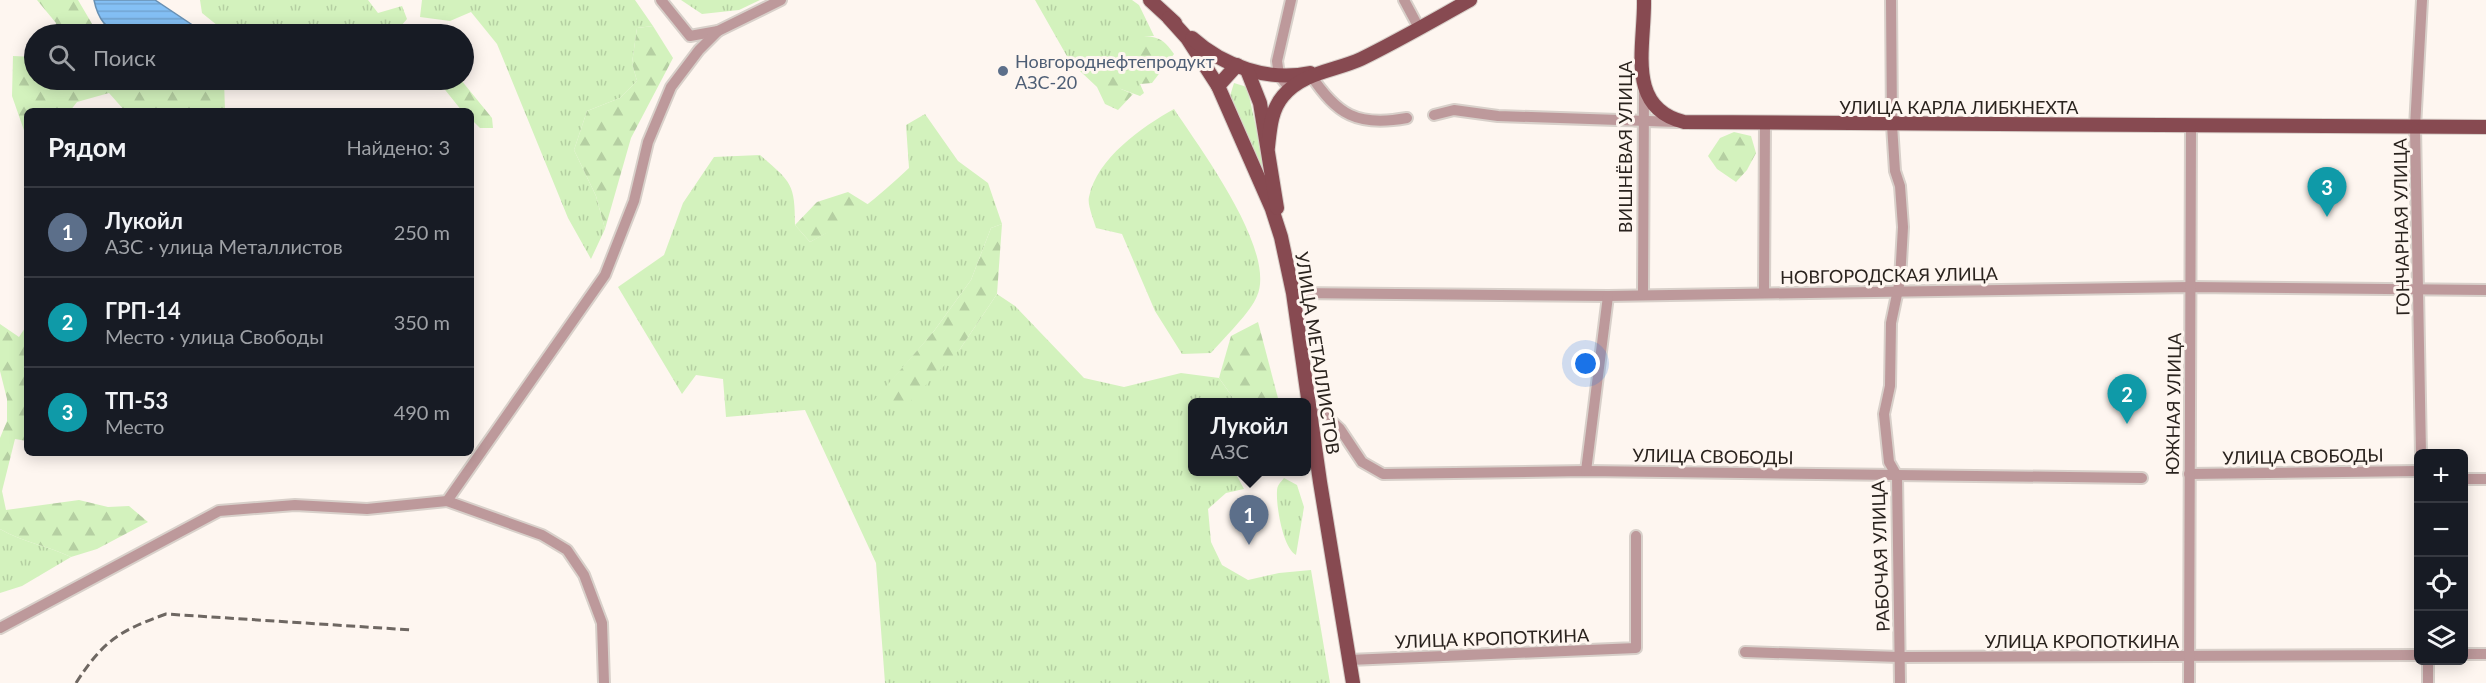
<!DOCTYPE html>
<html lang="ru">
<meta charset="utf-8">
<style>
:root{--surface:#171b24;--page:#242831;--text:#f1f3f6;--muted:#9ea1a6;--line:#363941;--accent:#8c9099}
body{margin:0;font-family:Lato,sans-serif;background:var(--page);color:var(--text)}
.controls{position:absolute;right:18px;bottom:18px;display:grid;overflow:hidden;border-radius:9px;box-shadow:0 3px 15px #0003}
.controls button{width:54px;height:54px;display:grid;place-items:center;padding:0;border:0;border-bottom:2px solid var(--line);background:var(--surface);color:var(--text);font:30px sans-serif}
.you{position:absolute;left:1586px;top:364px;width:21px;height:21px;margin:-15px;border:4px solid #fff;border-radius:50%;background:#1a73e8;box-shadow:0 0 0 9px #1a73e833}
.badge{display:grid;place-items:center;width:39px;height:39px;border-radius:50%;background:var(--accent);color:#fff;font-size:20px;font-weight:700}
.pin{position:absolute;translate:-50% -50px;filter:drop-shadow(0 2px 3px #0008)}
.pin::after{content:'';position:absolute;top:32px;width:21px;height:18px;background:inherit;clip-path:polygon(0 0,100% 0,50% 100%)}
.popup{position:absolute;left:1188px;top:398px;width:123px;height:78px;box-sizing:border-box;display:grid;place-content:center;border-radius:9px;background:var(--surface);filter:drop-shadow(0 2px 4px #0005);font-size:20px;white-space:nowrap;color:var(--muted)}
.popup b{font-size:22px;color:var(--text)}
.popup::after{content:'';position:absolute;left:50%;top:100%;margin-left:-12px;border:12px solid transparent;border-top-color:var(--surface)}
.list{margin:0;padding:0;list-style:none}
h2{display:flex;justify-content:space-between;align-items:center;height:78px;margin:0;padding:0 24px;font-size:26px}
h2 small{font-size:20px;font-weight:400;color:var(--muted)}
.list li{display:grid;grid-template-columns:39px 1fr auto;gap:18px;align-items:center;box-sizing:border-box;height:90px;padding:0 24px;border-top:2px solid var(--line)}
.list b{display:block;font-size:22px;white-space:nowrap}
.list p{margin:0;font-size:20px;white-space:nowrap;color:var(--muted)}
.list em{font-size:20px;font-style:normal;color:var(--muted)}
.icon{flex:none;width:33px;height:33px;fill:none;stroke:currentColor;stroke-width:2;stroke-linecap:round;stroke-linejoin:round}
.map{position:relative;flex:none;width:2486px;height:683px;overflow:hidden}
.search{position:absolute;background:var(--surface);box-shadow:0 3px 15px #0003;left:24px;top:24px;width:450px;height:66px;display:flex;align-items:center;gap:15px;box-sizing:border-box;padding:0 21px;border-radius:33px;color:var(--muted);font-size:22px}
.panel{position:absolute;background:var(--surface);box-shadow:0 3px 15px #0003;left:24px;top:108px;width:450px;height:348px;border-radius:9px}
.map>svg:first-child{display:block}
</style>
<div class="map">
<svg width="2486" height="683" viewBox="0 0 2486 683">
<defs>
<pattern id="grass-tufts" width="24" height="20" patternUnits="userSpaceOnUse" patternTransform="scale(1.5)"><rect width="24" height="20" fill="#d3f2bd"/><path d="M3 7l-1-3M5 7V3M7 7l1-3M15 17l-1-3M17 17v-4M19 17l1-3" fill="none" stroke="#b5cfa2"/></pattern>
<pattern id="forest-firs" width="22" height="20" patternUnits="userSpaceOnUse" patternTransform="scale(1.5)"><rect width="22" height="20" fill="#d3f2bd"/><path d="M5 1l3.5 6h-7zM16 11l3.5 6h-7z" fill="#b5cfa2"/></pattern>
<pattern id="water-rules" width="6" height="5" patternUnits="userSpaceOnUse" patternTransform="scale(1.5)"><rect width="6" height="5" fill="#84c0f5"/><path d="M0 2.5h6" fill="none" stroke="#72a5d2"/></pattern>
</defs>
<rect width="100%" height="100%" fill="#fef6f0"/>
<g fill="url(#grass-tufts)">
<polygon points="200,0 368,0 378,13 402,6 407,19 394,34 228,34 202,13"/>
<polygon points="422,0 635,0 653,26 637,28 632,63 637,81 620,98 587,111 574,150 596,196 605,229 591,259 568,218 497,44 471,12 450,21 420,17"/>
<polygon points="681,0 760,0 739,10 702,14"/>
<polygon points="1035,0 1132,0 1139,5 1154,36 1137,36 1140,84 1144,93 1140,96 1121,89 1090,69 1068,58"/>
<polygon points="1234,83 1247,87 1266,171 1262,172 1230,96"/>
<path d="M1174,109c25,38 103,142 83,187 -6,16 -34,43 -46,57l-29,1 -27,-43 -33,-77 -26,-6c-2,-8 -9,-23 -7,-31 8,-39 53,-70 85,-88z"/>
<path d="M925,114l33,47 30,22 14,41 -11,4 -20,52 -37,51 -63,74 89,-56 37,-55 18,12 69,72 40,9 57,-14 38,5 17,24h-44v70h43l9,17 -18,4 -18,16 3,33 11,23 26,15 31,-7 32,-3 19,113h-445l-9,-120 -71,-153 -79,7 -3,-38 -27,-4 -14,19 -64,-107 46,-32 19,-52 31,-46 46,-2c31,27 35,28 35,70l15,17c38,-20 68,-45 99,-74l-3,-43z"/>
<path d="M1284,478l13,7 7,22 -8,48c-13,-7 -20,-49 -19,-64 0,-6 4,-9 7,-13z"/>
<path d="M0,529c24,14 46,16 71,28l-49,29 -22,7z"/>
</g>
<g fill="url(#forest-firs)">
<polygon points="37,0 78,0 98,34 55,34 56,23"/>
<polygon points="653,26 673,58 631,138 605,229 596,196 574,150 587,111 620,98 637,81 632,63 637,28"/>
<path d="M1137,36c20,0 26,2 37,18l-22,29 -12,1 -9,-35z"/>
<polygon points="13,56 34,57 34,80 224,80 225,111 125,111 109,93 77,102 70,111 27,111 27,139 12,96"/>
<polygon points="1077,63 1116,78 1121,89 1133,94 1118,110 1105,104 1097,87 1080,71"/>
<polygon points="427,80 461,80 492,118 493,128 480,128 471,119 471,111 462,111 438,81"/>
<polygon points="1734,132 1751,136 1756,153 1747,170 1736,182 1717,169 1708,156 1720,138"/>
<polygon points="848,192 869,205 838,227 810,242 795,225 817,202"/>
<polygon points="1002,224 997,294 960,349 907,405 870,405 934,331 971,280 991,228"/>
<polygon points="1258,322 1279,402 1236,402 1219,378 1231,336"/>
<path d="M0,324l19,13 8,-12v116l-12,-2 -13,52 4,19 73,-10 29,7 21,-1 19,16 -51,27 -26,8c-25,-12 -47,-14 -71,-28v-91l7,-17v-22l-7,-28z"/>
</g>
<path fill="url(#water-rules)" stroke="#6991b4" stroke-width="1.5" d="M94,0h61l51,34c-19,1 -68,5 -84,0 -17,-4 -25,-19 -28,-34z"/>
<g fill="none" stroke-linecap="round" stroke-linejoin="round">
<defs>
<g id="minor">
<polyline points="661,0 690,36 718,31 781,0"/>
<polyline points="1404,0 1419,28"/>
<polyline points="1891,0 1892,125 1895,171 1900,186 1903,227 1900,280 1891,323 1890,386 1884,414 1889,462 1897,476 1900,683"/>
<path d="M1310,74c27,41 47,53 97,44"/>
<polyline points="1290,89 1279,75 1277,61 1291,0"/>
<polyline points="1434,115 1454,110 1498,116 1677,122"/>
<polyline points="1293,293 1608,296 2191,287 2486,290"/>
<polyline points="1764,293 1765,124"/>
<polyline points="1643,295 1644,88"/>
<polyline points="1311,414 1323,413 1340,429 1362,462 1383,474 1586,471 2142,478"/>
<polyline points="2421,454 2415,127 2422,0"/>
<polyline points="1586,471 1608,296"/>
<polyline points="2189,474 2418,471"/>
<polyline points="2464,479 2486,479"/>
<polyline points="447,501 542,535 567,550 584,575 602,623 604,683"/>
<polyline points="0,628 219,511 295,505 367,509 447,501 605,275 634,201 648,142 671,87 699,50 718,31"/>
<polyline points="1745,652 1899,657 2418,655"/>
<polyline points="2464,654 2486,654"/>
<polyline points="1349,660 1636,648 1636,536"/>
<polyline points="2428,660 2428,683"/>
<polyline points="2189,683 2191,126"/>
</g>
<g id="major">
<polyline points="1150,0 1175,23"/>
<path d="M1644,0c1,45 -19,108 40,122l802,5"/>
<polyline points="1169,18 1187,38 1218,86 1272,209 1281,237 1293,293 1320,482 1353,683"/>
<path d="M1192,38c31,28 77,44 118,35"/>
<polyline points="1247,70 1260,103 1277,208"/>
<polyline points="1218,86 1237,65"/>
<path d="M1268,147c2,-18 3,-37 15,-51 20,-24 52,-25 78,-37 37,-18 73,-39 109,-59"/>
</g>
</defs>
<use href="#minor" stroke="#d8d0ca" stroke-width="14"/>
<use href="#major" stroke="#d8d0ca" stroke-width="16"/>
<use href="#minor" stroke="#bd999b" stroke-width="10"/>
<use href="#major" stroke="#874a51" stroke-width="14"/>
<path stroke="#6e6762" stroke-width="3" stroke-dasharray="9 4.5" stroke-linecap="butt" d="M76,683c27,-42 43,-52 90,-69l246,16"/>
</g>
<circle fill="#5c6f8a" stroke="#fef6f0" stroke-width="2" cx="1003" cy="71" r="6"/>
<g text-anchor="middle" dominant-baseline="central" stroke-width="6" stroke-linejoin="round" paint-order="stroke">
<g font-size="18" fill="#4e5e75" stroke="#fef6f0" text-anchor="start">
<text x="1015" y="61">Новгороднефтепродукт<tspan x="1015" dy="21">АЗС-20</tspan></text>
</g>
<g font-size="18" fill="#2a231e" stroke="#fef6f0">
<text x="1959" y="107">УЛИЦА КАРЛА ЛИБКНЕХТА</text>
<text transform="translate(1625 147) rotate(-90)">ВИШНЁВАЯ УЛИЦА</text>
<text transform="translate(2401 227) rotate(-91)">ГОНЧАРНАЯ УЛИЦА</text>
<text transform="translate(1889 275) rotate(-1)">НОВГОРОДСКАЯ УЛИЦА</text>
<text transform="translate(1318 353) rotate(81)">УЛИЦА МЕТАЛЛИСТОВ</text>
<text transform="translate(2173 404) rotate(-89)">ЮЖНАЯ УЛИЦА</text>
<text transform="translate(1713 456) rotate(1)">УЛИЦА СВОБОДЫ</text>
<text transform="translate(2303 456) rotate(-1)">УЛИЦА СВОБОДЫ</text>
<text transform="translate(1880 556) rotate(-92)">РАБОЧАЯ УЛИЦА</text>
<text transform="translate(1492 638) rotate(-2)">УЛИЦА КРОПОТКИНА</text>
<text x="2082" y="641">УЛИЦА КРОПОТКИНА</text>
</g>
</g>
</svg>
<div class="controls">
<button>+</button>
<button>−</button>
<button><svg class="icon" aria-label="locate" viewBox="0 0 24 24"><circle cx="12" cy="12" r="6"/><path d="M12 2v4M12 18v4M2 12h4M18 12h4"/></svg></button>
<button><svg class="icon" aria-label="layers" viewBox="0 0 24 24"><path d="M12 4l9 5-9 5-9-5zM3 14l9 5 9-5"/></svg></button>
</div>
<div class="you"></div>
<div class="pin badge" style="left:1249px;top:545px;background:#5c6f8a">1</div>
<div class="popup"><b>Лукойл</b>АЗС</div>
<div class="pin badge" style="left:2127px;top:424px;background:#0f9aa8">2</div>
<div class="pin badge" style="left:2327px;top:217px;background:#0f9aa8">3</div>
<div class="search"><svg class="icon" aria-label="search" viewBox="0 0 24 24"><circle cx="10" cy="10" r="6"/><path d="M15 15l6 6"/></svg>Поиск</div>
<section class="panel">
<h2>Рядом<small>Найдено: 3</small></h2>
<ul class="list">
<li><span class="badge" style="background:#5c6f8a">1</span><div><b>Лукойл</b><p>АЗС · улица Металлистов</p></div><em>250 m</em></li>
<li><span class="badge" style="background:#0f9aa8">2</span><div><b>ГРП-14</b><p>Место · улица Свободы</p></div><em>350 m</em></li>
<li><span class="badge" style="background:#0f9aa8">3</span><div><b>ТП-53</b><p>Место</p></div><em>490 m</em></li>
</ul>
</section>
</div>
